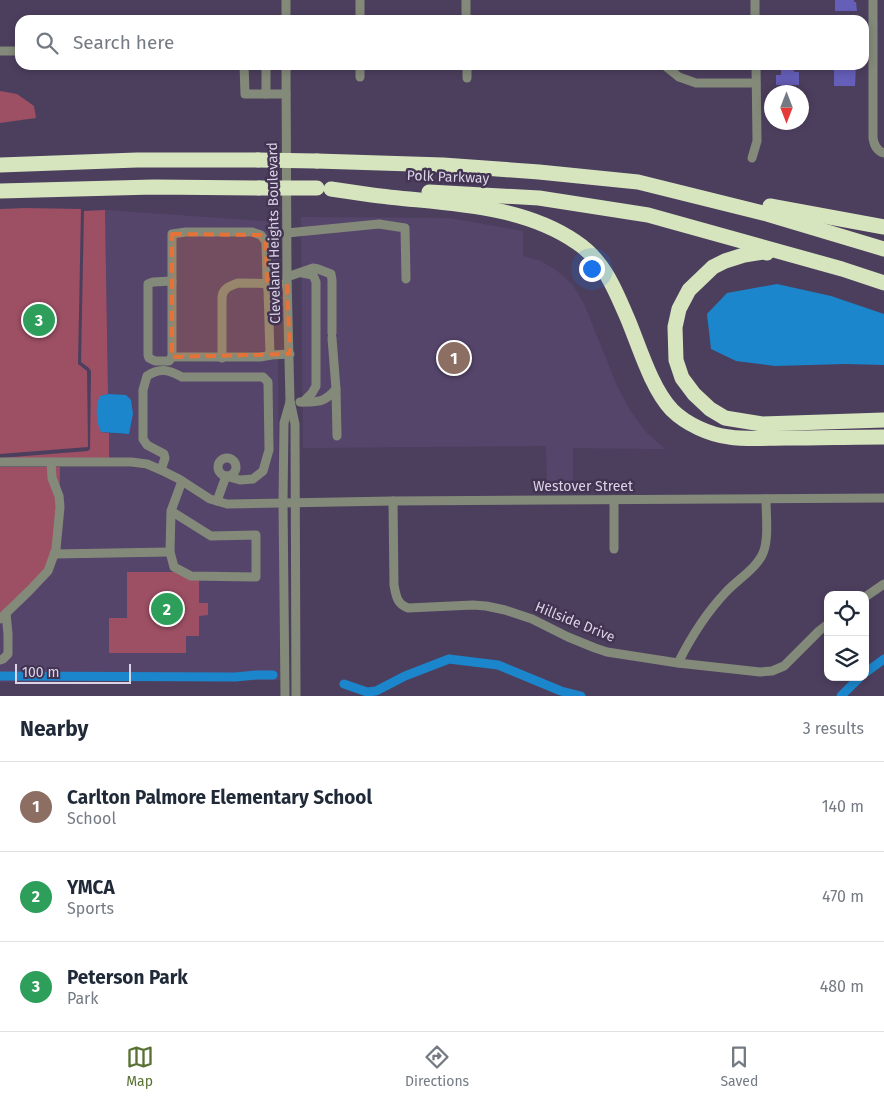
<!DOCTYPE html>
<style>
:root{--surface:#fff;--page:#f2f2f3;--text:#1f2937;--muted:#747a83;--line:#e0e1e3;--accent:#597132}
body{margin:0;font-family:"Fira Sans",sans-serif;background:var(--page);color:var(--text)}
.controls{position:absolute;right:15px;bottom:15px;display:grid;overflow:hidden;border-radius:10px;box-shadow:0 2px 8px #0003}
.controls button{width:45px;height:45px;display:grid;place-items:center;padding:0;border:0;border-bottom:1px solid var(--line);background:var(--surface);color:var(--text);font:25px sans-serif}
.compass{position:absolute;left:764px;top:85px;width:45px;height:45px;border-radius:50%;background:var(--surface);box-shadow:0 2px 8px #0003;rotate:180deg}
.scale{position:absolute;left:15px;bottom:12px;width:116px;box-sizing:border-box;padding-left:5px;border:2px solid #dbd4e6;border-top:0;font-size:14px;line-height:18px;white-space:nowrap;color:#dbd4e6;-webkit-text-stroke:4px #423452;paint-order:stroke}
.you{position:absolute;left:591px;top:268px;width:18px;height:18px;margin:-12px;border:4px solid #fff;border-radius:50%;background:#1a73e8;box-shadow:0 0 0 8px #1a73e833}
.badge{display:grid;place-items:center;width:32px;height:32px;border-radius:50%;background:var(--accent);color:#fff;font-size:16px;font-weight:700}
.pin{position:absolute;translate:-50% -50%;border:2px solid #fff;box-shadow:0 1px 5px #0006}
.list{margin:0;padding:0;list-style:none}
h2{display:flex;justify-content:space-between;align-items:center;height:65px;margin:0;padding:0 20px;font-size:21px}
h2 small{font-size:16px;font-weight:400;color:var(--muted)}
.list li{display:grid;grid-template-columns:32px 1fr auto;gap:15px;align-items:center;box-sizing:border-box;height:90px;padding:0 20px;border-top:1px solid var(--line)}
.list b{display:block;font-size:19px;white-space:nowrap}
.list p{margin:0;font-size:16px;white-space:nowrap;color:var(--muted)}
.list em{font-size:16px;font-style:normal;color:var(--muted)}
.icon{flex:none;width:28px;height:28px;fill:none;stroke:currentColor;stroke-width:2;stroke-linecap:round;stroke-linejoin:round}
.map{position:relative;flex:none;width:884px;height:696px;overflow:hidden}
.search{position:absolute;background:var(--surface);box-shadow:0 2px 8px #0003;left:15px;right:15px;top:15px;height:55px;display:flex;align-items:center;gap:12px;box-sizing:border-box;padding:0 18px;border-radius:15px;color:var(--muted);font-size:19px}
.sheet{height:335px;background:var(--surface)}
nav{display:flex;justify-content:space-around;align-items:center;box-sizing:border-box;height:70px;border-top:1px solid var(--line);background:var(--surface);font-size:14px;color:var(--muted)}
nav a{display:grid;justify-items:center;gap:2px}
nav .on{color:var(--accent)}
.map>svg:first-child{display:block}
</style>
<div class="map">
<svg width="884" height="696" viewBox="0 0 884 696">
<rect width="100%" height="100%" fill="#4c3f5e"/>
<g fill="#56456b">
<polygon points="105,210 277,222 277,280 271,279 269,239 262,231 252,228 186,228 171,230 168,234 173,362 261,361 278,359 279,498 227,499 212,495 181,475 162,466 109,458 109,433 124,434 131,427 133,414 132,405 114,394 108,394"/>
<polygon points="301,217 450,218 523,231 523,256 541,261 556,270 572,284 584,304 617,386 631,412 646,432 665,449 573,448 573,484 547,485 546,446 303,448"/>
<polygon points="186,237 252,237 259,239 262,244 263,279 237,279 228,282 220,289 219,292 218,353 176,353 176,238"/>
<polygon points="238,288 264,288 266,351 226,353 226,294 232,290"/>
<polygon points="60,467 131,467 147,469 178,483 209,503 216,506 226,508 279,507 280,680 0,682 0,613 59,557"/>
</g>
<g fill="#9d4f64">
<polygon points="0,91 17,94 34,106 36,118 0,123"/>
<polygon points="26,208 81,209 78,364 87,371 88,447 0,454 0,209"/>
<path d="M105,210l3,184 -7,2c-5,15 -4,21 0,36l8,1v25h-109l88,-7 2,-2 1,-78 -2,-3 -8,-6 3,-151z"/>
<polygon points="0,467 60,467 59,557 0,613"/>
<polygon points="127,572 199,572 199,603 208,603 208,615 199,616 199,636 186,636 186,653 109,653 109,618 127,618"/>
</g>
<g fill="#1b86cb">
<polygon points="777,284 831,296 884,314 884,365 845,364 775,366 736,361 711,349 707,314 727,293"/>
<path d="M108,394l18,1 5,5 2,14 -4,20 -28,-2c-5,-9 -6,-27 -1,-36z"/>
</g>
<g fill="none" stroke-linecap="round" stroke-linejoin="round">
<g stroke="#1b86cb" stroke-width="9">
<polyline points="865,673 884,659"/>
<polyline points="0,676 235,677 256,675 273,675"/>
<polyline points="344,684 367,692 376,691 405,676 449,659 498,665 561,691 581,696"/>
<polyline points="841,696 860,677"/>
</g>
</g>
<g fill="#665fba">
<polygon points="835,0 854,0 854,2 856,2 857,11 835,11"/>
<polygon points="781,65 794,65 794,72 799,72 799,85 776,85 776,75 781,75"/>
<polygon points="841,65 856,65 855,86 834,86 834,68 841,68"/>
</g>
<g fill="none" stroke-linecap="round" stroke-linejoin="round">
<g stroke="#848a7a" stroke-width="9">
<polyline points="286,0 286,20"/>
<polyline points="360,0 360,20"/>
<polyline points="466,0 466,20"/>
<polyline points="755,0 755,20"/>
<path d="M873,0v138c1,7 4,13 11,15"/>
<polyline points="0,51 20,51"/>
<polyline points="244,65 245,94 286,94"/>
<polyline points="286,65 287,277 290,401 295,424 296,696"/>
<polyline points="360,65 360,77"/>
<polyline points="467,65 467,78"/>
<polyline points="664,65 679,77 696,83 756,83"/>
<polyline points="266,94 266,65"/>
<polyline points="752,158 757,141 756,65"/>
<polyline points="287,233 379,224 405,228 406,279"/>
<polyline points="302,273 313,275 316,282 316,386 312,393 303,402"/>
<polyline points="287,277 313,268 318,269 331,274 332,280 332,333"/>
<polyline points="172,281 153,282 148,284 148,355 149,358 155,361 169,361 172,357"/>
<polyline points="270,355 268,290 267,284 266,242 261,235 252,232 186,232 172,234 172,357 260,357 272,355 290,354"/>
<path d="M222,358v-61c1,-9 8,-11 16,-14l49,1"/>
<polyline points="336,389 337,436"/>
<path d="M300,402c18,0 24,1 36,-13l-4,-51"/>
<circle cx="227" cy="467" r="9"/>
<polyline points="0,462 131,462 147,464 161,470 179,479 210,499 227,504 393,501 884,498"/>
<path d="M161,470l4,-12 -1,-4 -17,-9 -4,-6v-49l4,-14c13,-9 22,-6 35,1h81l5,5 1,68 -6,21 -10,8 -13,1 -14,-4 -9,25"/>
<polyline points="614,500 614,549"/>
<path d="M393,501l1,84c2,11 3,19 14,23l65,-3 13,1 19,4 27,9 36,18 27,11 12,4 71,11 82,9 12,-1 12,-5 35,-35 9,-7"/>
<polyline points="171,511 211,536 256,535 256,577 191,576 174,567 170,552 171,511 182,481"/>
<polyline points="54,554 170,552"/>
<polyline points="865,597 884,584"/>
<polyline points="0,619 30,590 48,571 56,549 60,507 59,496 52,478 51,462"/>
<polyline points="0,660 3,659 8,654 8,634 6,613"/>
<path d="M678,663c13,-26 28,-50 48,-71 11,-12 31,-24 37,-39 6,-14 3,-38 3,-54"/>
<polyline points="285,696 283,502 284,423 290,402"/>
</g>
<g stroke="#d7e5be" stroke-width="15">
<polyline points="317,161 443,165 539,172 638,182 767,214 884,249"/>
<polyline points="0,165 137,160 258,160"/>
<path d="M331,189c14,2 27,4 41,6 67,9 146,7 204,47 29,19 40,50 53,80 11,27 23,67 43,88 14,14 38,25 57,27 19,3 38,1 57,1 33,0 65,-1 98,-1"/>
<polyline points="0,191 154,187 259,188"/>
<polyline points="429,192 539,198 648,215 842,269 884,283"/>
<polyline points="770,206 884,227"/>
<polyline points="767,253 763,252 744,255 725,261 713,267 689,290 679,309 675,327 676,360 682,378 694,394 710,409 725,418 762,424 884,420"/>
</g>
<g stroke="#d7e5be" stroke-width="15">
<polyline points="258,160 317,161"/>
<polyline points="259,188 317,188"/>
</g>
</g>
<path fill="#e57238" fill-opacity="0.2" stroke="#e57238" stroke-width="4" stroke-dasharray="10 6" stroke-linejoin="round" d="M172,234l89,1 5,7 1,42h20l3,70 -118,3z"/>
<g text-anchor="middle" dominant-baseline="central" stroke-width="5" stroke-linejoin="round" paint-order="stroke">
<g font-size="14" fill="#dbd4e6" stroke="#423452">
<text transform="translate(448 177) rotate(2)">Polk Parkway</text>
<text transform="translate(274 233) rotate(-91)">Cleveland Heights Boulevard</text>
<text x="583" y="486">Westover Street</text>
<text transform="translate(575 622) rotate(22)">Hillside Drive</text>
</g>
</g>
</svg>
<div class="controls">
<button><svg class="icon" aria-label="locate" viewBox="0 0 24 24"><circle cx="12" cy="12" r="6"/><path d="M12 2v4M12 18v4M2 12h4M18 12h4"/></svg></button>
<button><svg class="icon" aria-label="layers" viewBox="0 0 24 24"><path d="M12 4l9 5-9 5-9-5zM3 14l9 5 9-5"/></svg></button>
</div>
<svg class="compass" viewBox="-18 -18 36 36"><path d="M0-13l5 13h-10z" fill="#e53935"/><path d="M0 13l5-13h-10z" fill="#747a83"/></svg>
<div class="scale">100 m</div>
<div class="you"></div>
<div class="pin badge" style="left:454px;top:358px;background:#8d6e63">1</div>
<div class="pin badge" style="left:167px;top:609px;background:#2e9e5b">2</div>
<div class="pin badge" style="left:39px;top:320px;background:#2e9e5b">3</div>
<div class="search"><svg class="icon" aria-label="search" viewBox="0 0 24 24"><circle cx="10" cy="10" r="6"/><path d="M15 15l6 6"/></svg>Search here</div>
</div>
<section class="sheet">
<h2>Nearby<small>3 results</small></h2>
<ul class="list">
<li><span class="badge" style="background:#8d6e63">1</span><div><b>Carlton Palmore Elementary School</b><p>School</p></div><em>140 m</em></li>
<li><span class="badge" style="background:#2e9e5b">2</span><div><b>YMCA</b><p>Sports</p></div><em>470 m</em></li>
<li><span class="badge" style="background:#2e9e5b">3</span><div><b>Peterson Park</b><p>Park</p></div><em>480 m</em></li>
</ul>
</section>
<nav>
<a class="on"><svg class="icon" aria-label="map" viewBox="0 0 24 24"><path d="M3 6l6-2 6 2 6-2v14l-6 2-6-2-6 2zM9 4v14M15 6v14"/></svg>Map</a>
<a><svg class="icon" aria-label="directions" viewBox="0 0 24 24"><path d="M12 3l9 9-9 9-9-9zM9 14v-3h6M13 9l2 2-2 2"/></svg>Directions</a>
<a><svg class="icon" aria-label="saved" viewBox="0 0 24 24"><path d="M7 4h10v16l-5-4-5 4z"/></svg>Saved</a>
</nav>
